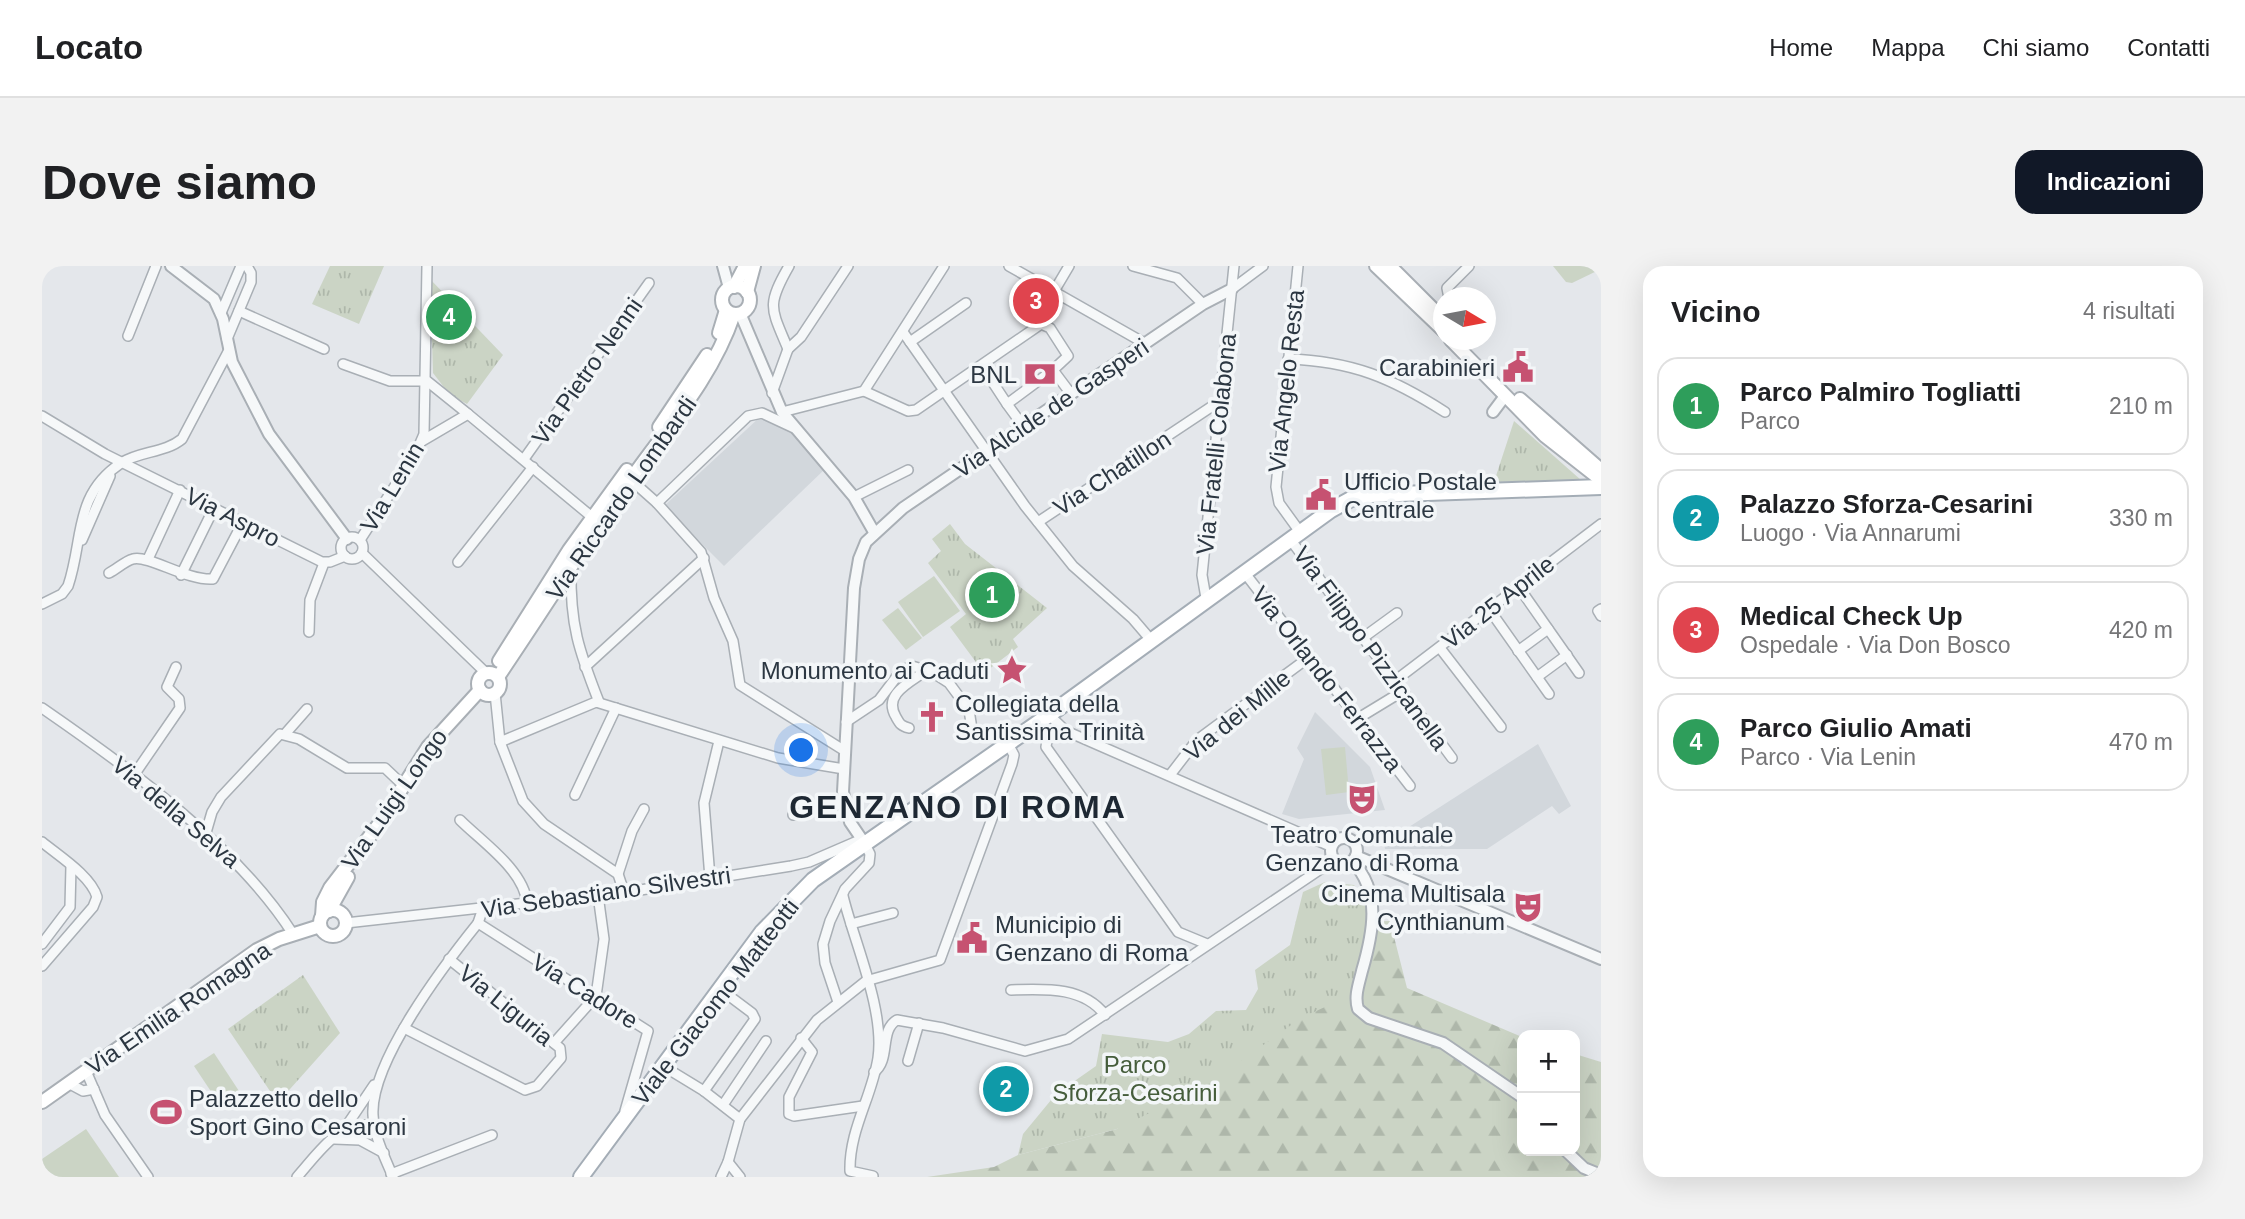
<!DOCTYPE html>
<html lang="it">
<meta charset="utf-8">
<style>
:root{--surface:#fff;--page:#f2f2f2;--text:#202124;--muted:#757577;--line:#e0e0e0;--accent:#111827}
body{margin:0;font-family:Arial,sans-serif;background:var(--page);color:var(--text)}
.controls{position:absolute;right:21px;bottom:21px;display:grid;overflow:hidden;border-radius:14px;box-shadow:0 7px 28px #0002}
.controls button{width:63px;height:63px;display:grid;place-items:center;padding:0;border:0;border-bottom:2px solid var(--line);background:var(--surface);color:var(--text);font:35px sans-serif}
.compass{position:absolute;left:1391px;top:21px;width:63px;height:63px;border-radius:50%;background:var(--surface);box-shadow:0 7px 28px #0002;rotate:100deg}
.you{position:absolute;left:760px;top:485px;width:24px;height:24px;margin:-18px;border:5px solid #fff;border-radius:50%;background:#1a73e8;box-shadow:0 0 0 10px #1a73e833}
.badge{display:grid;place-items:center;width:46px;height:46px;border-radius:50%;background:var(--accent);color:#fff;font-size:23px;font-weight:700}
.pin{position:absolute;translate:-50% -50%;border:4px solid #fff;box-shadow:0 2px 7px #0006}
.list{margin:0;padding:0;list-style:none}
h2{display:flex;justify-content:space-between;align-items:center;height:91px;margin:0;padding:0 28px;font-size:30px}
h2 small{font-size:23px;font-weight:400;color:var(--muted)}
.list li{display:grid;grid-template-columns:46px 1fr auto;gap:21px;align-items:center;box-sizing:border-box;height:98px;margin:0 14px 14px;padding:0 14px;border:2px solid var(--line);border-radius:21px}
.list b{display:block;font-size:26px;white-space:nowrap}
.list p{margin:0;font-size:23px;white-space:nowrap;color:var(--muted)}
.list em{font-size:23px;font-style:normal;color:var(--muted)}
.map{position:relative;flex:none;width:1559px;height:911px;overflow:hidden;border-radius:21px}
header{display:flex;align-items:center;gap:42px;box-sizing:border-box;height:98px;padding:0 35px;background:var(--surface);border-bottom:2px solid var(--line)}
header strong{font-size:33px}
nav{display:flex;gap:38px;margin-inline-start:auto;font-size:24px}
.intro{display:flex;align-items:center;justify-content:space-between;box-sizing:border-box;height:168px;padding:0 42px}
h1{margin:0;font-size:49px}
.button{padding:18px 32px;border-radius:21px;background:var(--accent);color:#fff;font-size:24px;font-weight:700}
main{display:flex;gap:42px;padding:0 42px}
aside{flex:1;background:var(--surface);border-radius:21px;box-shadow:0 7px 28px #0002}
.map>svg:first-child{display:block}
</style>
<header>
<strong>Locato</strong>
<nav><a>Home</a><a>Mappa</a><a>Chi siamo</a><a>Contatti</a></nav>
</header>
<div class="intro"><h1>Dove siamo</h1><a class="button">Indicazioni</a></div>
<main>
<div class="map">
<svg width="1559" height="911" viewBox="0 0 1559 911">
<defs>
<pattern id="forest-firs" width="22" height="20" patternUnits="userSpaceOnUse" patternTransform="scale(1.75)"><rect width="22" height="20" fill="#cbd4c5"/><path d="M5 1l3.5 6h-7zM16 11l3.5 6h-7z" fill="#aeb7aa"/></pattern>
<pattern id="park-tufts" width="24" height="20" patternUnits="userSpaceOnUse" patternTransform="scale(1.75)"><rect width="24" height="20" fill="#cbd4c5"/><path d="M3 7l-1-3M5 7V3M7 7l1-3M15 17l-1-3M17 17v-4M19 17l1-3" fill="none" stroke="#aeb7aa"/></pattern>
</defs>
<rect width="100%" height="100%" fill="#e4e7eb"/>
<g fill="#d2d7dc">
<polygon points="718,151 752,165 783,203 682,300 622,240"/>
<polygon points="1273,446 1328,501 1343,544 1257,553 1240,548 1262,493 1255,482"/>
<polygon points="1496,478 1529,540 1517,548 1510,540 1445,583 1343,583 1342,577"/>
</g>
<g fill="#cbd4c5">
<polygon points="1511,0 1559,0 1559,3 1530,17 1524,16"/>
<polygon points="892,310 918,345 881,371 856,336"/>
<polygon points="856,342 880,372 864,384 840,354"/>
<polygon points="1303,481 1307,526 1284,529 1279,483"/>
<polygon points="172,787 197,825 178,839 152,800"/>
<polygon points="44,863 77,911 0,911 0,893"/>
</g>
<polygon fill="url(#forest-firs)" points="1348,655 1365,722 1480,771 1480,885 1533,885 1533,788 1559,796 1559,911 885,911 952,901 976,889 1075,863 1312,656"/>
<g fill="url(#park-tufts)">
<polygon points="288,0 342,0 317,58 270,38"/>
<polygon points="388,13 461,89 425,138 408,129 391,107"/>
<polygon points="1472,155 1539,214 1452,216"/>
<polygon points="908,258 923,278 1005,342 971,373 976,381 942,407 908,361 924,348 886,297 899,285 890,273"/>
<path d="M1283,616l29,3 5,7 6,-2c10,34 -5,72 -14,105l-50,23 -91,65 -93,46 -99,26 5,-21 33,-40 40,-28 6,-32 66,8 21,-8 27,-23 30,-1 12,-21 -3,-19 35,-25 13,-53z"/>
<polygon points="261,709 298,767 240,832 232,831 186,763"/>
</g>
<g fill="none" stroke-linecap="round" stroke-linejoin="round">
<defs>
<g id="minor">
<polyline points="967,0 1104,78"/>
<polyline points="1091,0 1135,12 1161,38"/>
<polyline points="1256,0 1234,221 1237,237 1258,266"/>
<polyline points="1190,23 1221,0"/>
<polyline points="1011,27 1027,0"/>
<polyline points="1407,32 1405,22 1427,0"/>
<polyline points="197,45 282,83"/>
<polyline points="179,47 199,0"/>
<polyline points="861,66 983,240 1031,300 1091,353 1109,374"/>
<polyline points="86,70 114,0"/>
<polyline points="185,73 209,16 209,7 205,0"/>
<polyline points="868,76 924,37"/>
<polyline points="746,83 759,71 806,0"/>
<path d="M746,83c-17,-41 -22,-43 1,-83"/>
<path d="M1246,93c64,2 104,19 157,53"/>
<polyline points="301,98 348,115 385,115 426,148"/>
<polyline points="940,100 965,138"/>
<polyline points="822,125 866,145 874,144 999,58 1008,62 1026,90 1011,104"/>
<polyline points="730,127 746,83"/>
<polyline points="740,146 822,125 902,0"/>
<polyline points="0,150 63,188 280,296 288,296 303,290"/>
<polyline points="981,160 965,138 1011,104 1029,128"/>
<polyline points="380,175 426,148 550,251"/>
<polyline points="482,193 607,17"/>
<polyline points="588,213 615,237 659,286 672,332 691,375 698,419 803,485"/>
<polyline points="812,231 866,204"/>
<polyline points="615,237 706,150 720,147 752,162"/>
<polyline points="996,256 1178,135"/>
<circle cx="310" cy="282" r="11"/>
<polyline points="1248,273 1410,492"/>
<polyline points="40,274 68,210"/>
<polyline points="318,274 373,189 382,168 385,0"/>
<polyline points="320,287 444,407"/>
<polyline points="106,293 138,224"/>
<polyline points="416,296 491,201"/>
<path d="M529,303c-1,56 8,82 28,133"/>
<polyline points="1202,306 1368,520"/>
<path d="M67,307c8,-4 16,-12 24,-14 14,-5 54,22 80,20l30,-57"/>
<polyline points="139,309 172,242"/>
<polyline points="1476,320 1537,407"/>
<polyline points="1164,332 1160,309 1192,0"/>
<path d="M0,338l20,-10 6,-8c16,-47 5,-91 53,-123 18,-12 44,-10 61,-24l47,-89"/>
<polyline points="1447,343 1507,428"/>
<polyline points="1559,343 1556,345 1559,350"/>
<polyline points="267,366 268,334 282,297"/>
<polyline points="1322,371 1355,347"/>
<polyline points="1398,382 1459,461"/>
<polyline points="1476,385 1506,363"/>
<polyline points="543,401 662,292"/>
<polyline points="1495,411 1525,389"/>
<polyline points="1354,414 1559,258"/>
<polyline points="453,427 458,476 481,535 502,558 576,608 582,626"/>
<path d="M0,442c87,60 194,137 251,226"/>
<polyline points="1007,449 1024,465 1290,581"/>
<polyline points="1315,453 1361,425"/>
<polyline points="804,456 837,434 859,405 870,400 890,406 907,417 927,444 930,463"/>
<path d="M867,462c-8,-2 -9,-4 -13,-11 -14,-23 15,-35 31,-47"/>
<polyline points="1019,462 1005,474 1004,481 1136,666 1165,678"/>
<polyline points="243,468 265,443"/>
<polyline points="458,476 554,436 736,492 802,503"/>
<polyline points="92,509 138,442 137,433 125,421 134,401"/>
<polyline points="1128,509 1155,474 1266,392"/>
<polyline points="533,529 574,442"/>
<polyline points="751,549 803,537"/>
<path d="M418,554c22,22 64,50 67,83"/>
<polyline points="163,570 170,546 179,531 238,468 257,473 305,502 343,502 362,520"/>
<path d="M0,576c17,14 49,34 55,55l-4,10 -51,59"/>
<polyline points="576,608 590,565 602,543"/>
<polyline points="668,612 662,537 677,475"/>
<path d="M801,630c11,46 42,114 35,162 -6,39 -29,72 -28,113l23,5"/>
<polyline points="304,657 592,625 749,600 767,596 818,574"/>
<polyline points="436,657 606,765 583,845"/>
<polyline points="809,658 851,647"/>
<polyline points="0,678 28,641 29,600"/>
<path d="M969,724c33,-1 72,-4 94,25"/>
<polyline points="796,736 783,697 781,678 788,655 803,623 827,597 828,588 823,578"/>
<polyline points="362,762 483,824 495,820 519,792 518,782 407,693"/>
<polyline points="759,772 770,786 747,831 747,848 752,850 821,840"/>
<polyline points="512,777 554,730 562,673 556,629"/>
<polyline points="866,795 877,757"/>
<polyline points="621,800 662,825 698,853"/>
<polyline points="44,805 63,849 106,911"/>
<path d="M832,806c17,-12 5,-42 23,-52l46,8 82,23 43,-12 266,-179"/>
<polyline points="26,817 41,825 52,823"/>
<polyline points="662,825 713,753 710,747 678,723"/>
<polyline points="681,839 724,775"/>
<polyline points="303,862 332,819"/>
<polyline points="305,867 332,860"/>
<polyline points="292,873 318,874 342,887"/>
<polyline points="686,896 698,911"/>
<polyline points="349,908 450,869"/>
<path d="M255,911c20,-22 43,-59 77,-51"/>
<path d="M351,911c-8,-19 -19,-41 -20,-62 -3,-53 72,-151 105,-192l5,-15"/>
<polyline points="679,911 686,896 698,853 775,754 824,715 898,694 970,498 972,489 965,476"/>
</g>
<g id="tertiary">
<polyline points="129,0 172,33 181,53 190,96 227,168 305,273"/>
<polyline points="681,0 687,22"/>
<polyline points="698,47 740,146 812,231 832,266"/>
<polyline points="1451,146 1463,130"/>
<circle cx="1302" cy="585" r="13"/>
<polyline points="823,578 808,556 801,526 812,322 817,293 824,276 861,242 1161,38 1190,23"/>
<polyline points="1314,590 1559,693"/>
<path d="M1310,595c30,31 21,72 10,110 -3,13 -8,25 -4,38l11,9 74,25 79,54"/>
<polyline points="1524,885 1542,902 1559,909"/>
</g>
<g id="secondary">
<polyline points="1334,0 1402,65"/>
<polyline points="1348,0 1402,54"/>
<circle cx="694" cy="34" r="14"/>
<polyline points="692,21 703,0"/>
<polyline points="705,26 712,0"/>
<polyline points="677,67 684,44"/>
<polyline points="1409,74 1503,170 1559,214"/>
<polyline points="1478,133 1559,204"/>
<polyline points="617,161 665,89"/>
<polyline points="457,395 527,284 585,204"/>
<circle cx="447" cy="418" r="11"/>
<path d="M456,411c42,-62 82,-126 125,-187 40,-58 88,-108 111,-176"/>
<circle cx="291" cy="657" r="13"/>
<polyline points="287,645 306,611"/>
<polyline points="280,650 281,636 288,622 338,557 386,481 438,424"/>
<polyline points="0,836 215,684 237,673 278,660"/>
</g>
<polyline id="primary" points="539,911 720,666 771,614 1007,449 1289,244 1309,233 1329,229 1559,221"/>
</defs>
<use href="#minor" stroke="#a9afb5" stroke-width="12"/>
<use href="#tertiary" stroke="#a9afb5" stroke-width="14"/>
<use href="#secondary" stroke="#a9afb5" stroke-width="16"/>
<use href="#primary" stroke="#a4adb6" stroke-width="18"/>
<use href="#minor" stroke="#f6f8f9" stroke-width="9"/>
<use href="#tertiary" stroke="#f6f8f9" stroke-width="10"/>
<use href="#secondary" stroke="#fff" stroke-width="12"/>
<use href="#primary" stroke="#fff" stroke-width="14"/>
</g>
<defs>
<symbol id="civic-bare" viewBox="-9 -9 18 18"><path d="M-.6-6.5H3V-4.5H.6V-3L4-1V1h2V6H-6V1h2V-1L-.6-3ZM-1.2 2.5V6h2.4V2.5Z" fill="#c65271" stroke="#f3f6f8" stroke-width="2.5" paint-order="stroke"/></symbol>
<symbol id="bank-bare" viewBox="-9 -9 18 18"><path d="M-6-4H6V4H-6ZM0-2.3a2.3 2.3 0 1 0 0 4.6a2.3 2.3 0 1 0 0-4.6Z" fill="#c65271" stroke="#f3f6f8" stroke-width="2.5" paint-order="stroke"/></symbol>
<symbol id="sight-bare" viewBox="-9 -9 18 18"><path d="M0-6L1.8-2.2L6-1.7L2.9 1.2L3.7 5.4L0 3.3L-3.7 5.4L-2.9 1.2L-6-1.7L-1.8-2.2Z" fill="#c65271" stroke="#f3f6f8" stroke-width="2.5" paint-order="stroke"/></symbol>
<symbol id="church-bare" viewBox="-9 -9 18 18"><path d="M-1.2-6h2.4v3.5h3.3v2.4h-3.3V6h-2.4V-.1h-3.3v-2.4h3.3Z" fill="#c65271" stroke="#f3f6f8" stroke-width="2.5" paint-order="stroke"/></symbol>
<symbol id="theatre-bare" viewBox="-9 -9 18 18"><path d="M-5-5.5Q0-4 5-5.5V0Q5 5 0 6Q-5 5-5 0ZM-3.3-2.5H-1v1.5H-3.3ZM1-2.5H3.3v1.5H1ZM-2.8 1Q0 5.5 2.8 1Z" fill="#c65271" stroke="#f3f6f8" stroke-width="2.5" paint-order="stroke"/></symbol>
<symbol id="stadium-bare" viewBox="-9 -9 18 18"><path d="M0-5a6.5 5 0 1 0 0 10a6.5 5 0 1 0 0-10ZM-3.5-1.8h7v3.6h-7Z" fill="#c65271" stroke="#f3f6f8" stroke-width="2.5" paint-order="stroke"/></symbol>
</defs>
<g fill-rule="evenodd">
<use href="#civic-bare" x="1454" y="79" width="44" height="44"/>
<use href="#bank-bare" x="976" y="86" width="44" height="44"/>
<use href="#civic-bare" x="1257" y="207" width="44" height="44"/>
<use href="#sight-bare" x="948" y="382" width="44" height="44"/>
<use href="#church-bare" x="868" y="429" width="44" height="44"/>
<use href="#theatre-bare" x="1298" y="511" width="44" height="44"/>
<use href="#theatre-bare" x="1464" y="619" width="44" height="44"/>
<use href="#civic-bare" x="908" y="650" width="44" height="44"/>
<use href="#stadium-bare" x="102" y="824" width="44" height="44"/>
</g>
<g text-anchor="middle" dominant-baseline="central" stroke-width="7" stroke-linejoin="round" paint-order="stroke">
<g font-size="24" fill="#2c3742" stroke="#f3f6f8" text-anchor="end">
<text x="1453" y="101">Carabinieri</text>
<text x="975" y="108">BNL</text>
<text x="1302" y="215" text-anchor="start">Ufficio Postale<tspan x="1302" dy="28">Centrale</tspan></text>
<text x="947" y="404">Monumento ai Caduti</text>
<text x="913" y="437" text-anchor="start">Collegiata della<tspan x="913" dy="28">Santissima Trinità</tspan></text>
<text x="1320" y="568" text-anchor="middle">Teatro Comunale<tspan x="1320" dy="28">Genzano di Roma</tspan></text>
<text x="1463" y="627">Cinema Multisala<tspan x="1463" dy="28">Cynthianum</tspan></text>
<text x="953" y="658" text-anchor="start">Municipio di<tspan x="953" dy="28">Genzano di Roma</tspan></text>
<text x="147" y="832" text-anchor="start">Palazzetto dello<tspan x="147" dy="28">Sport Gino Cesaroni</tspan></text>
</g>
<g font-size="24" fill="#2c3742" stroke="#f3f6f8">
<text transform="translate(545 105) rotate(-55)">Via Pietro Nenni</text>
<text transform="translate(1244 115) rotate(-84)">Via Angelo Resta</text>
<text transform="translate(1009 142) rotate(-34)">Via Alcide de Gasperi</text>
<text transform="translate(1174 178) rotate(-84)">Via Fratelli Colabona</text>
<text transform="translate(1070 207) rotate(-33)">Via Chatillon</text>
<text transform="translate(350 221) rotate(-59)">Via Lenin</text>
<text transform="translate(579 232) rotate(-55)">Via Riccardo Lombardi</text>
<text transform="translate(191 251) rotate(27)">Via Aspro</text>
<text transform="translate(1456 336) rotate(-38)">Via 25 Aprile</text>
<text transform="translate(1329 382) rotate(54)">Via Filippo Pizzicanella</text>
<text transform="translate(1285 413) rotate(52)">Via Orlando Ferrazza</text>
<text transform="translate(1195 449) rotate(-39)">Via dei Mille</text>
<text transform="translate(352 533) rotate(-55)">Via Luigi Longo</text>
<text transform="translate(134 546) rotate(40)">Via della Selva</text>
<text transform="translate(564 626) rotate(-8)">Via Sebastiano Silvestri</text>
<text transform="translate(543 725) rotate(32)">Via Cadore</text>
<text transform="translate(673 736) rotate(-52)">Viale Giacomo Matteotti</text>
<text transform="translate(464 739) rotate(39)">Via Liguria</text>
<text transform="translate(136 742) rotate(-34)">Via Emilia Romagna</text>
</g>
<g font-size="24" fill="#455d3b" stroke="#f3f6f8">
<text x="1093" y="798">Parco<tspan x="1093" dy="28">Sforza-Cesarini</tspan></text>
</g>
<g font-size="32" font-weight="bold" letter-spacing="2" fill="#1e2833" stroke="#f3f6f8">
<text x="916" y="541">GENZANO DI ROMA</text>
</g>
</g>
</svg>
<div class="controls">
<button>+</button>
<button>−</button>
</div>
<svg class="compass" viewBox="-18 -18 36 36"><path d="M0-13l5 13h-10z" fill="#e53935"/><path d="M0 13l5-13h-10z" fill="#757577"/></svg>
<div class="you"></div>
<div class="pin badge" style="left:950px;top:329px;background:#2e9e5b">1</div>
<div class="pin badge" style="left:964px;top:823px;background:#0f9aa8">2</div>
<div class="pin badge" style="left:994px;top:35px;background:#e0444e">3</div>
<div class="pin badge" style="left:407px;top:51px;background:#2e9e5b">4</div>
</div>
<aside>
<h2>Vicino<small>4 risultati</small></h2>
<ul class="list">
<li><span class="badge" style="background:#2e9e5b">1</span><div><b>Parco Palmiro Togliatti</b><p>Parco</p></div><em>210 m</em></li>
<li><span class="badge" style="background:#0f9aa8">2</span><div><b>Palazzo Sforza-Cesarini</b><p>Luogo · Via Annarumi</p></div><em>330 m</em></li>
<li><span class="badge" style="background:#e0444e">3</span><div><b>Medical Check Up</b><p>Ospedale · Via Don Bosco</p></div><em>420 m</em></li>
<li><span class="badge" style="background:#2e9e5b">4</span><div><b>Parco Giulio Amati</b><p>Parco · Via Lenin</p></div><em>470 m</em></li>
</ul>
</aside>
</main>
